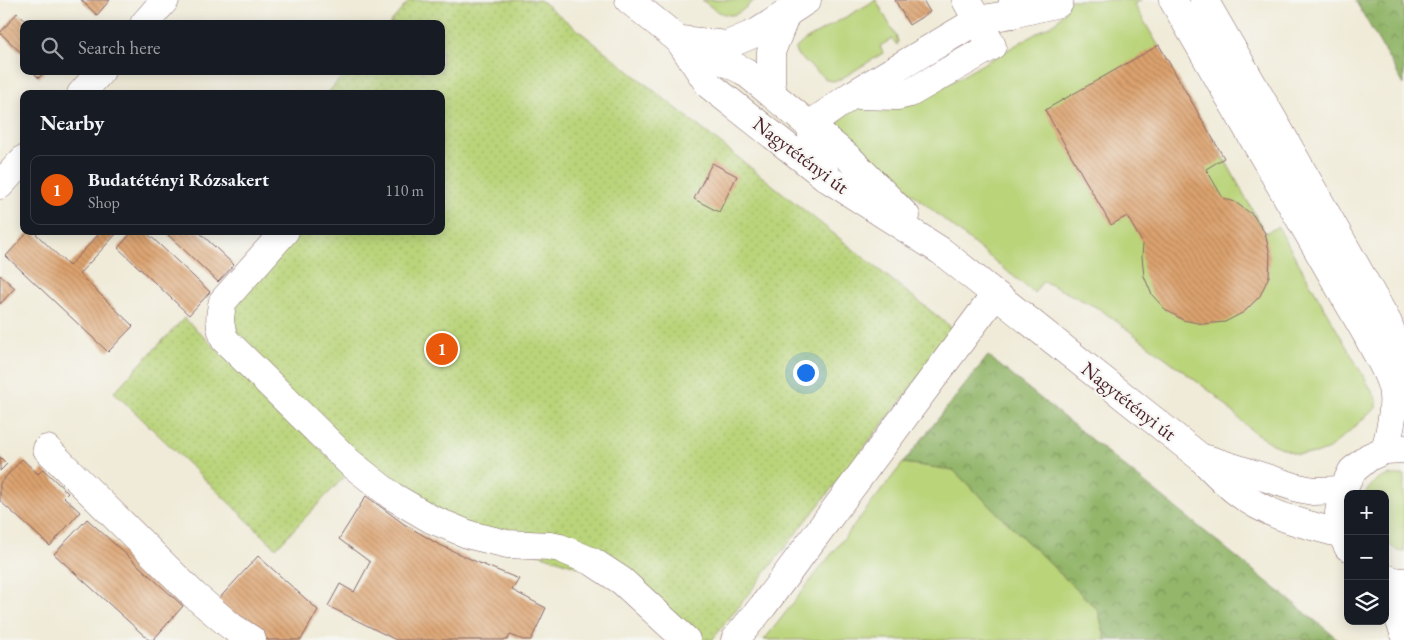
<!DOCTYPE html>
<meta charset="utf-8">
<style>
:root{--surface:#171b24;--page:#20242c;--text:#f1f3f6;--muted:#9ea1a6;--line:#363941;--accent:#ea580c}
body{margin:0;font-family:"EB Garamond",serif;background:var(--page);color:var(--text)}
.controls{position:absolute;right:15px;bottom:15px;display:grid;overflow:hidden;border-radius:10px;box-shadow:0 2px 12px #0003}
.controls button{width:45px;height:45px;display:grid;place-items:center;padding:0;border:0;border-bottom:1px solid var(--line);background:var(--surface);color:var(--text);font:25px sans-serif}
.you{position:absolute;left:805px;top:372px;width:18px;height:18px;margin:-12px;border:4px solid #fff;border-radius:50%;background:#1a73e8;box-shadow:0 0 0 8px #1a73e833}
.badge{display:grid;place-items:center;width:32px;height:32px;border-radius:50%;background:var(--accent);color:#fff;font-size:16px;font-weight:700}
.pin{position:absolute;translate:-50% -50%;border:2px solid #fff;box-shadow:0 1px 5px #0006}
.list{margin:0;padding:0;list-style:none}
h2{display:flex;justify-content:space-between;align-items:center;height:65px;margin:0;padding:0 20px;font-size:21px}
h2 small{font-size:16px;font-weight:400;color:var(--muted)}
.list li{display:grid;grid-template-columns:32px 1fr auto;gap:15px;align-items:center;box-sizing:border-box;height:70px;margin:0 10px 10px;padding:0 10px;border:1px solid var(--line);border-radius:10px}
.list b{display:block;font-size:19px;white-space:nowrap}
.list p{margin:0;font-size:16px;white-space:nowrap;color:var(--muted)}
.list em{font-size:16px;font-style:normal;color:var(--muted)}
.icon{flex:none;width:28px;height:28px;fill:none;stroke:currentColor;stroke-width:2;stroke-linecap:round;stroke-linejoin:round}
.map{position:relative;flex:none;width:1404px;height:640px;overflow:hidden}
.search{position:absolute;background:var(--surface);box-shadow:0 2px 12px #0003;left:20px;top:20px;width:425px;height:55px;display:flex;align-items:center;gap:12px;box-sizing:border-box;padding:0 18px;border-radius:10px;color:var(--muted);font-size:19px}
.panel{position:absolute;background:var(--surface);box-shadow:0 2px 12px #0003;left:20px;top:90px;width:425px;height:145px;border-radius:10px}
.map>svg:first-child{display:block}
</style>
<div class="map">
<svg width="1404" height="640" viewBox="0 0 1404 640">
<defs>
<pattern id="forest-crowns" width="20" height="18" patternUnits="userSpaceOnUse" patternTransform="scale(1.25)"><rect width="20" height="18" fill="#93b66a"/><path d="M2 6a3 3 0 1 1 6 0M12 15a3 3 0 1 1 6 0" fill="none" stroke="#7a9357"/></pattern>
<pattern id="park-dots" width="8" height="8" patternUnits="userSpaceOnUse" patternTransform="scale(1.25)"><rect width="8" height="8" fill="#bad47a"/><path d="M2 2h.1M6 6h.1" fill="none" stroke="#a1b66a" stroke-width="1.8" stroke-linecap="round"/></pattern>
<pattern id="building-back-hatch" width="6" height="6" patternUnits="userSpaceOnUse" patternTransform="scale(1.25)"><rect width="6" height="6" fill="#dca26e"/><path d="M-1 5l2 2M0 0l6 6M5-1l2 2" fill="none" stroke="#b4835b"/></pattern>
</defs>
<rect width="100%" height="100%" fill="#f6f6f2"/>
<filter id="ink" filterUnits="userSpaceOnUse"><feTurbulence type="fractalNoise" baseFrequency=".02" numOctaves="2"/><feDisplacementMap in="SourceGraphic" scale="10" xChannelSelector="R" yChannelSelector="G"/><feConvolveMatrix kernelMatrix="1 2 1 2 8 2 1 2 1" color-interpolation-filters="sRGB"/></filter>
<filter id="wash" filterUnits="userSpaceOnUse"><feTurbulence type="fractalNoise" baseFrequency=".0096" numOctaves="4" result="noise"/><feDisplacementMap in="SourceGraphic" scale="20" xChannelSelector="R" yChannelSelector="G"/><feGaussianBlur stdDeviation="1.12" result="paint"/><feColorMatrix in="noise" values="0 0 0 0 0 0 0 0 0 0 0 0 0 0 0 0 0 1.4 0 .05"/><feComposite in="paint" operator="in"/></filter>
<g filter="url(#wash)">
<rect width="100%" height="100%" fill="#f0ebd8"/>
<g fill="#bad47a" stroke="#827a52">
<path d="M702,0h53c-6,4 -11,10 -17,13 -12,7 -27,-6 -36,-13z"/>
<polygon points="876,0 897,38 898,42 897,45 892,39 880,46 883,53 841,79 833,81 827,80 796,54 796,48 805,40"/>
<polygon points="1069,0 1141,0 1134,4 1224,158 1265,233 1278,227 1377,400 1377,407 1329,449 1316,454 1297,454 1272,444 1251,430 1215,395 1100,309 1043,281 1034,293 844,138 848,133 837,124 842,118 858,104 917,102 1056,22 1065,11"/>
<polygon points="903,463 953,470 1098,610 1106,640 764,640"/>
<path d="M1391,475h13v77l-6,-1 -13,-9v-48h-20c6,-10 14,-17 26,-19z"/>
</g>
<g fill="url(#forest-crowns)" stroke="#6e6a4a">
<polygon points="1355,0 1404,0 1404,85"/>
<polygon points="988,356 1339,640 1106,640 1098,610 953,470 903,463"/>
</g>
<g fill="url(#park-dots)" stroke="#827a52">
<polygon points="410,0 540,0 956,331 712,640 686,640 622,581 431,519 225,340 223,301 285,231 441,231 441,94 327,94 347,71 441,71 441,24 389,24"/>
<polygon points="184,318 347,474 276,548 114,392"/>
</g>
<g id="blocks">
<g fill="url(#building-back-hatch)">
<polygon points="81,0 110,0 97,15"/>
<polygon points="895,0 923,0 930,12 909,25"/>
<polygon points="17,13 29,24 24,24 24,55 0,33"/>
<polygon points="1159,45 1224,158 1206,169 1223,198 1235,202 1253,215 1265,233 1270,255 1269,276 1260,296 1244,312 1225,322 1203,324 1183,320 1166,310 1152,295 1144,276 1142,256 1143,244 1127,216 1111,225 1045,110"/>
<polygon points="32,71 45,71 39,78"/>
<polygon points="712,163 737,176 719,212 694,199"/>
<polygon points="29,231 33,231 69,266 98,235 94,231 119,231 79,274 133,326 108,352 6,256"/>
<polygon points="133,231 145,231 210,292 189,315 118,248"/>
<polygon points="164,231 198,231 234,265 218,282"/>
<polygon points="0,275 15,288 0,304"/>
<polygon points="0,457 7,464 0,471"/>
<polygon points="22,459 38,474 43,469 68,493 64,497 80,512 50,546 0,501 0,483"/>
<polygon points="366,496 404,524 438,544 479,563 519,579 512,590 546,608 531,640 523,640 510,635 507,640 396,640 328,606 340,584 354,592 370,562 339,539"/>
<polygon points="87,519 183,606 153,640 149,640 54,554"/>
<polygon points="258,556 318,610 301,640 268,640 215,603"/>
</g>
</g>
</g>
<g filter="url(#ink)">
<use href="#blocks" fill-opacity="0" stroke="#846668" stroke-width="1"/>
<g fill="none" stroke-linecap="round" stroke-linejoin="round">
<defs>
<g id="minor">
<path d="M1173,0l194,335c8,17 21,35 25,53 4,18 -2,44 -7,62"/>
<polyline points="1204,0 1275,123 1388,323 1404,365"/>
<polyline points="1012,14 1059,3 1059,0"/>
<polyline points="144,24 165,0"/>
<polyline points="681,40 727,45 758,32 807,0"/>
<polyline points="81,94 101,71"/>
<polyline points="773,95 771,80 771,52 787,12"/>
<polyline points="852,95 897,96 910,93 992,46 966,0"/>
<polyline points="827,178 812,141 812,127 818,119 852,95 978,20 1012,14 1013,0"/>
<polyline points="0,185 24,159"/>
<path d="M285,231l-62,70c-4,16 -4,24 2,39l124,122 43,34 39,23 39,16 37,9 43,2 10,2 33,14 29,19 64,59"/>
<polyline points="47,449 194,595 232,627 252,640"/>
<polyline points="1385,582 1404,632"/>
<polyline points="735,640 763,606 995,295"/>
</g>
<g id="major">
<polyline points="629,0 679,40 744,71 850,159 906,216"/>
<path d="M679,40l30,45 118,93 114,73 259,206c12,12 24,25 37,35 31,24 64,31 101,41l5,3"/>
<polyline points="1207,459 1298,488 1313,491 1343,490"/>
<polyline points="1348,547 1343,536 1339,513 1343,490 1352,471 1369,457 1385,450 1404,449"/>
<polyline points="1385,578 1398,582 1404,582"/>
</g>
</defs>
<use href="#minor" stroke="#846668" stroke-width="29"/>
<use href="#major" stroke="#846668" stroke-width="29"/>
<use href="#minor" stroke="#fff" stroke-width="28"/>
<use href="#major" stroke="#fff" stroke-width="28"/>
</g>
</g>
<g text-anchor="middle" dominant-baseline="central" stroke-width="4.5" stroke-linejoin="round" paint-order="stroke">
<g font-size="20" fill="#4a1f2b" stroke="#f6f6f2">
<text transform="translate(801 155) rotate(37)">Nagytétényi út</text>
<text transform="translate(1129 401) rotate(38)">Nagytétényi út</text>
</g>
</g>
</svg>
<div class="controls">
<button>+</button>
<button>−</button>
<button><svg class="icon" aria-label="layers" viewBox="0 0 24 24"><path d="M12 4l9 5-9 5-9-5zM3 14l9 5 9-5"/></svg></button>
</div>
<div class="you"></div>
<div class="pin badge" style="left:442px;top:349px">1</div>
<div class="search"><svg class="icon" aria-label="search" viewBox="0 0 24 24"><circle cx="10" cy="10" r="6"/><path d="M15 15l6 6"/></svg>Search here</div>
<section class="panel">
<h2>Nearby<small></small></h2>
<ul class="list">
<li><span class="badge">1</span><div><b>Budatétényi Rózsakert</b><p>Shop</p></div><em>110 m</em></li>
</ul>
</section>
</div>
